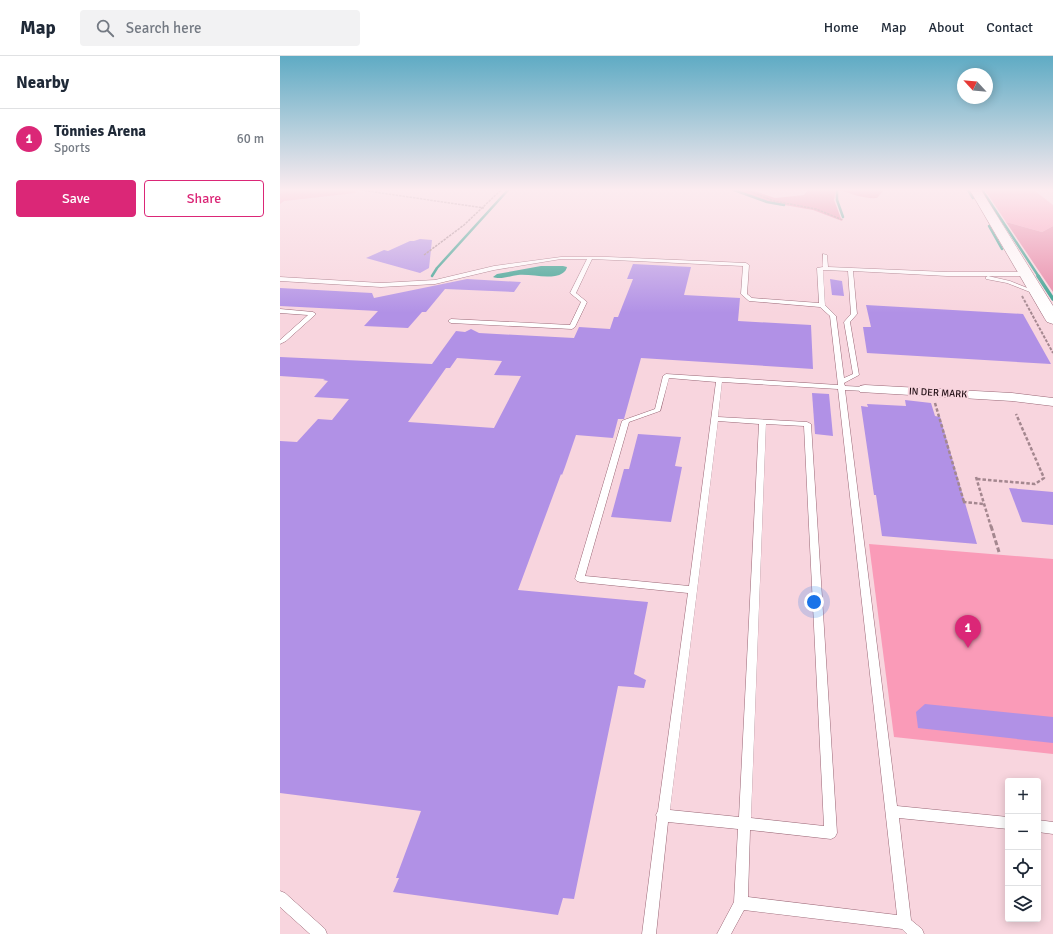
<!DOCTYPE html>
<meta charset="utf-8">
<style>
:root{--surface:#fff;--page:#f2f2f3;--text:#1f2937;--muted:#747a83;--line:#e0e1e3;--accent:#db2777}
body{margin:0;font-family:Signika,sans-serif;background:var(--page);color:var(--text)}
.controls{position:absolute;right:12px;bottom:12px;display:grid;overflow:hidden;border-radius:4px;box-shadow:0 2px 10px #0003}
.controls button{width:36px;height:36px;display:grid;place-items:center;padding:0;border:0;border-bottom:1px solid var(--line);background:var(--surface);color:var(--text);font:20px sans-serif}
.compass{position:absolute;left:677px;top:12px;width:36px;height:36px;border-radius:50%;background:var(--surface);box-shadow:0 2px 10px #0003;rotate:296deg}
.you{position:absolute;left:534px;top:546px;width:14px;height:14px;margin:-10px;border:3px solid #fff;border-radius:50%;background:#1a73e8;box-shadow:0 0 0 6px #1a73e833}
.badge{display:grid;place-items:center;width:26px;height:26px;border-radius:50%;background:var(--accent);color:#fff;font-size:13px;font-weight:700}
.pin{position:absolute;translate:-50% -33px;filter:drop-shadow(0 1px 2px #0008)}
.pin::after{content:'';position:absolute;top:21px;width:14px;height:12px;background:inherit;clip-path:polygon(0 0,100% 0,50% 100%)}
.list{margin:0;padding:0;list-style:none}
h2{display:flex;justify-content:space-between;align-items:center;height:52px;margin:0;padding:0 16px;font-size:17px}
h2 small{font-size:13px;font-weight:400;color:var(--muted)}
.list li{display:grid;grid-template-columns:26px 1fr auto;gap:12px;align-items:center;box-sizing:border-box;height:60px;padding:0 16px;border-top:1px solid var(--line)}
.list b{display:block;font-size:15px;white-space:nowrap}
.list p{margin:0;font-size:13px;white-space:nowrap;color:var(--muted)}
.list em{font-size:13px;font-style:normal;color:var(--muted)}
.actions{display:flex;gap:8px;padding:12px 16px}
.actions a{flex:1;padding:9px 0;border:1px solid var(--accent);border-radius:4px;text-align:center;font-size:14px;color:var(--accent)}
.actions .main{background:var(--accent);color:#fff}
.icon{flex:none;width:22px;height:22px;fill:none;stroke:currentColor;stroke-width:2;stroke-linecap:round;stroke-linejoin:round}
.map{position:relative;flex:none;width:773px;height:878px;overflow:hidden}
header{display:flex;align-items:center;gap:24px;box-sizing:border-box;height:56px;padding:0 20px;background:var(--surface);border-bottom:1px solid var(--line)}
header strong{font-size:19px}
nav{display:flex;gap:22px;margin-inline-start:auto;font-size:14px}
.search{width:280px;height:36px;background:var(--page);display:flex;align-items:center;gap:10px;box-sizing:border-box;padding:0 14px;border-radius:4px;color:var(--muted);font-size:15px}
main{display:flex}
aside{flex:1;background:var(--surface)}
.map>svg:first-child{display:block}
</style>
<header>
<strong>Map</strong>
<div class="search"><svg class="icon" aria-label="search" viewBox="0 0 24 24"><circle cx="10" cy="10" r="6"/><path d="M15 15l6 6"/></svg>Search here</div>
<nav><a>Home</a><a>Map</a><a>About</a><a>Contact</a></nav>
</header>
<main>
<aside>
<h2>Nearby<small></small></h2>
<ul class="list">
<li><span class="badge">1</span><div><b>Tönnies Arena</b><p>Sports</p></div><em>60 m</em></li>
</ul>
<div class="actions"><a class="main">Save</a><a>Share</a></div>
</aside>
<div class="map">
<svg width="773" height="878" viewBox="0 0 773 878">
<rect width="100%" height="100%" fill="#f8d5de"/>
<g fill="#fa9bb8">
<polygon points="0,134 74,134 76,137 4,145 0,148"/>
<polygon points="705,134 754,134 773,149 773,170 762,176 726,166"/>
<polygon points="589,488 773,503 773,698 614,681"/>
</g>
<g fill="#e784a4">
<polygon points="456,134 472,134 495,142 524,139 528,134 556,134 554,144 562,165 533,154 487,146"/>
<path d="M560,134h44l-7,8c-13,1 -25,-4 -37,-8z"/>
<polygon points="726,166 762,176 773,170 773,236"/>
</g>
<path fill="#319e8d" d="M261,210h22l4,1c-1,5 -6,8 -12,9 -12,2 -25,-2 -37,-1 -8,1 -18,5 -25,2l4,-3z"/>
<g fill="none" stroke-linecap="round" stroke-linejoin="round">
<g stroke="#319e8d" stroke-width="2.5">
<polyline points="454,134 487,146 504,149"/>
<polyline points="557,134 557,144 563,161"/>
<polyline points="688,134 693,142"/>
<polyline points="702,134 759,221"/>
<polyline points="709,170 722,193"/>
<polyline points="152,220 157,212 228,134"/>
</g>
<polyline stroke="#319e8d" stroke-width="3.5" points="758,220 773,243"/>
</g>
<g fill="#b191e6" fill-rule="evenodd">
<polygon points="140,183 152,184 149,212 140,217 86,202 104,194 108,195 130,185 134,185"/>
<path d="M353,208l58,3 -7,28 56,3 -2,23 73,4 2,44 -172,-11 -17,61h-6l-5,19 -37,-3 -11,32 -3,8 -1,-1 -43,116 130,12 -14,72 12,6 -2,8 -26,-2 -44,213 -11,-1 -5,17 -165,-23 6,-14h-3l25,-67 -141,-18v-352l17,1 21,-23 14,1 17,-21 -35,-2 14,-16 -5,-1 2,-1 -45,-3v-19l152,7 24,-33 9,1 6,-3 8,4 95,5 5,-11 31,2 4,-12h4l15,-38h-6zM177,302l45,3 -8,14 27,1 -27,52 -86,-6 38,-54h4z"/>
<polygon points="187,223 241,226 234,236 165,233 146,256 142,256 128,272 84,270 98,255 0,250 0,232 92,237 94,242"/>
<polygon points="550,223 562,225 564,240 552,239"/>
<polygon points="586,249 743,258 771,308 587,297 583,271 591,271"/>
<polygon points="532,337 549,338 553,380 535,378"/>
<polygon points="625,344 651,347 655,360 660,361 697,488 602,480 596,439 594,439 581,350 588,351 587,348 626,350"/>
<polygon points="358,378 401,381 395,410 402,411 391,466 331,461 344,413 349,413"/>
<polygon points="729,432 773,436 773,469 742,466"/>
<polygon points="645,648 773,661 773,687 638,672 636,656"/>
</g>
<g fill="none" stroke-linecap="round" stroke-linejoin="round">
<defs>
<g id="lane">
<path d="M543,198l4,1 1,12 119,5h79l3,2 -3,2h-79l-94,-5 4,43 -7,8 9,53 -15,8 1,3 20,1 3,2 -3,2 -20,-1 52,416 111,11v12l-109,-11 12,102 11,9 2,5h-17l-5,-5 -158,-19 -13,24h-14l17,-32 4,-73 -70,-7 -12,112h-14l15,-117 -1,-2 2,-4 30,-218 -108,-11 -3,-1 -2,-2 47,-158 2,-1 31,-11 8,-33 3,-2 172,11 -8,-69 -10,-9 -71,-6 -8,-7 2,-28 -151,-7 -16,34 11,9 -12,25 -3,2 -121,-6 -3,-2 3,-2 119,6 11,-23 -11,-9 17,-34h-26l-67,11 -59,14 -54,3 -101,-6v-4l101,6 54,-3 59,-14 67,-9h47l138,6 3,2 -2,29 5,4 67,5 -2,-35 6,-1zM543,214l25,1 3,43 -7,8 9,52 -9,4 -8,-62 -11,-11zM389,322l47,4 -27,204 -104,-10 44,-154 31,-11zM442,326l116,7 59,526 -149,-18 2,-67 81,9 4,-2 2,-4 -26,-409 -4,-2 -89,-5zM438,365l41,3 -20,393 -69,-7zM486,368l38,2 20,400 -73,-8z"/>
<polygon points="708,220 730,225 760,237 755,238 727,227 706,223 706,221"/>
<polygon points="0,253 33,256 36,258 6,285 0,288 0,284 28,259 0,257"/>
<polygon points="758,764 773,766 773,778 758,776"/>
<polygon points="0,835 5,837 45,873 47,878 30,878 0,851"/>
</g>
<polygon id="street" points="585,329 732,337 773,342 773,350 732,345 580,336 578,333 580,330"/>
<polygon id="secondary" points="690,134 701,134 773,250 773,268 767,266 765,263"/>
</defs>
<use href="#lane" stroke="#9a6776" stroke-width="1"/>
<use href="#street" stroke="#9a6776" stroke-width="1"/>
<use href="#secondary" stroke="#9a6776" stroke-width="1"/>
<g stroke="#a4878f" stroke-width="1.5" stroke-dasharray="2.5 1" stroke-linecap="butt">
<polyline points="81,134 204,152"/>
<polyline points="467,134 494,145 536,153 563,164"/>
<polyline points="144,199 184,169 221,134"/>
</g>
<polyline stroke="#a4878f" stroke-width="2" stroke-dasharray="3 1.5" stroke-linecap="butt" points="742,240 773,297"/>
<g stroke="#a4878f" stroke-width="2.5" stroke-dasharray="3.5 2" stroke-linecap="butt">
<polyline points="655,347 684,446"/>
<polyline points="696,421 711,471"/>
<polyline points="697,423 755,428 764,422 736,358"/>
<polyline points="683,446 704,448"/>
</g>
<polyline stroke="#a4878f" stroke-width="3" stroke-dasharray="5 2.5" stroke-linecap="butt" points="711,470 719,496"/>
<use href="#lane" fill="#fff" fill-rule="evenodd"/>
<use href="#street" fill="#fff" fill-rule="evenodd"/>
<use href="#secondary" fill="#fff" fill-rule="evenodd"/>
</g>
<linearGradient id="sky" x2="0" y2="1"><stop stop-color="#5fabc4"/><stop offset="0.52" stop-color="#fcecf0"/><stop offset="1" stop-color="#fcecf0" stop-opacity="0"/></linearGradient>
<rect width="773" height="257" fill="url(#sky)"/>
<g text-anchor="middle" dominant-baseline="central" stroke-width="4" stroke-linejoin="round" paint-order="stroke">
<g font-size="10" fill="#210e14" stroke="#f8d5de">
<text transform="translate(658 337) rotate(3)">IN DER MARK</text>
</g>
</g>
</svg>
<div class="controls">
<button>+</button>
<button>−</button>
<button><svg class="icon" aria-label="locate" viewBox="0 0 24 24"><circle cx="12" cy="12" r="6"/><path d="M12 2v4M12 18v4M2 12h4M18 12h4"/></svg></button>
<button><svg class="icon" aria-label="layers" viewBox="0 0 24 24"><path d="M12 4l9 5-9 5-9-5zM3 14l9 5 9-5"/></svg></button>
</div>
<svg class="compass" viewBox="-18 -18 36 36"><path d="M0-13l5 13h-10z" fill="#e53935"/><path d="M0 13l5-13h-10z" fill="#747a83"/></svg>
<div class="you"></div>
<div class="pin badge" style="left:688px;top:592px">1</div>
</div>
</main>
